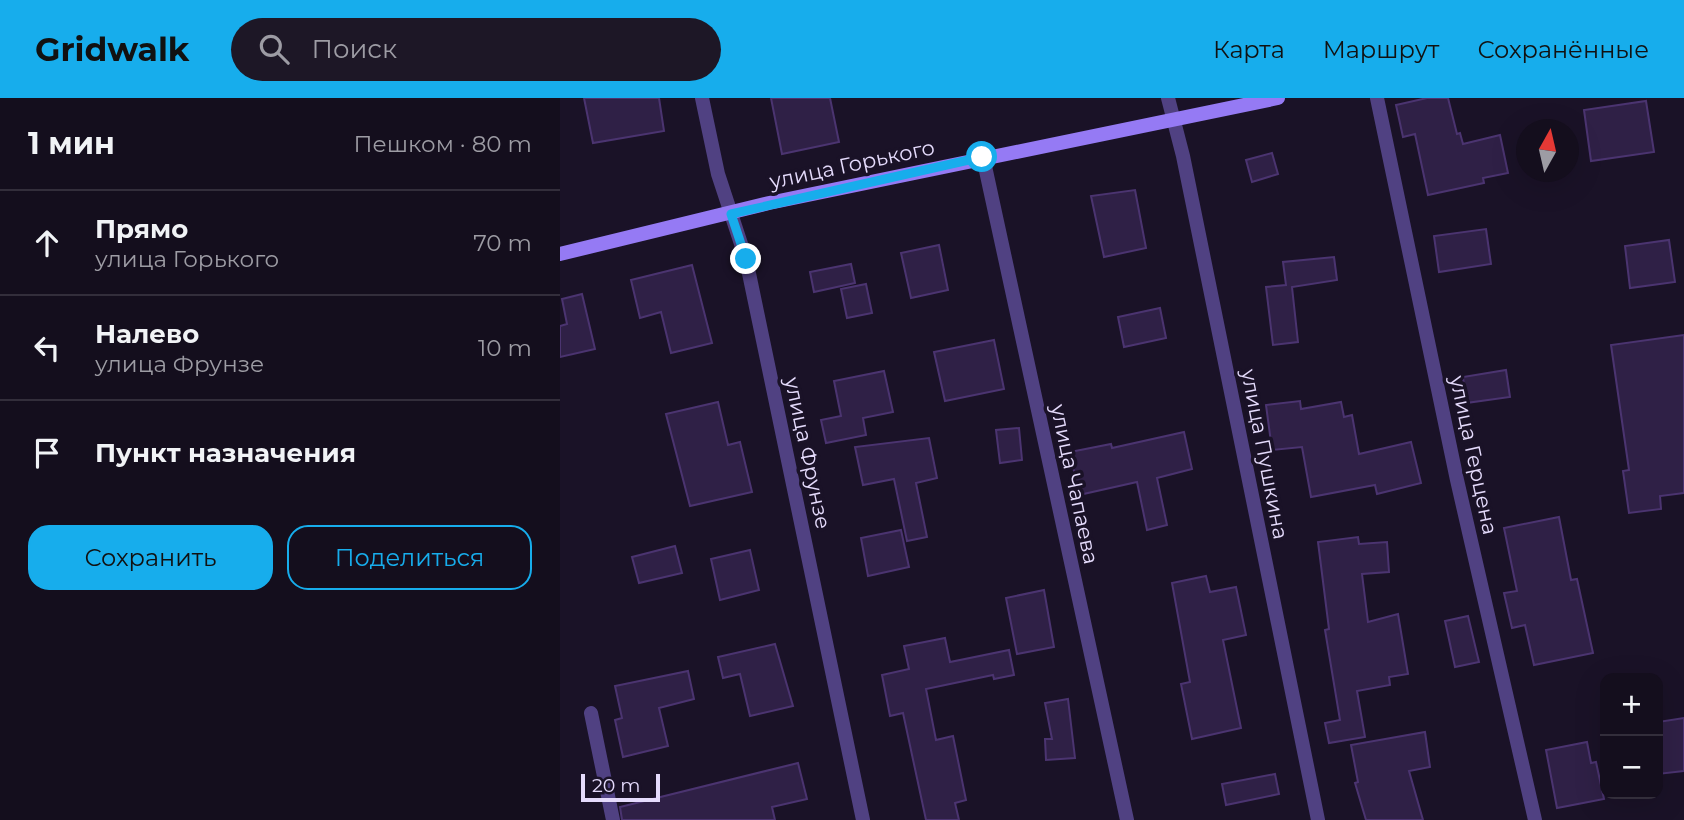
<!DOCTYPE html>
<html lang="ru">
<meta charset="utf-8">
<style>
:root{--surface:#140e1d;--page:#1d1726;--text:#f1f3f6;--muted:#9d9ca4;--line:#332e3b;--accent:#17adec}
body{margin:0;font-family:Montserrat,sans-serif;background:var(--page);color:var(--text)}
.controls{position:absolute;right:21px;bottom:21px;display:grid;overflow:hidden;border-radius:14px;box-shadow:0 7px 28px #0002}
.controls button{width:63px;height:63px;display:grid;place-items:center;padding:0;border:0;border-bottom:2px solid var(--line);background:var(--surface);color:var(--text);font:35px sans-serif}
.compass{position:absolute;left:956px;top:21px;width:63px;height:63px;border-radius:50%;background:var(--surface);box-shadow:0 7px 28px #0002;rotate:8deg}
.scale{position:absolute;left:21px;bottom:18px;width:79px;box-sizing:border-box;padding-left:7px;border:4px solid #e5dbfc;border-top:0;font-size:19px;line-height:24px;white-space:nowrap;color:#e5dbfc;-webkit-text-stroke:5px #1a1227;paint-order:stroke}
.stop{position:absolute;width:21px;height:21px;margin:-16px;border:5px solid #17adec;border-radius:50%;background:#fff}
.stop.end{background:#17adec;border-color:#fff;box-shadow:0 2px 7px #0008}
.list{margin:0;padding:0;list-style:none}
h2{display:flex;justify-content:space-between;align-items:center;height:91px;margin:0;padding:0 28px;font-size:30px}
h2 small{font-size:23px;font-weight:400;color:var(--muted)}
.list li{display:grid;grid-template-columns:46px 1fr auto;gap:21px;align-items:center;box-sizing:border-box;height:105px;padding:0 28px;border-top:2px solid var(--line)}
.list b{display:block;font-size:26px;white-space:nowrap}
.list p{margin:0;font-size:23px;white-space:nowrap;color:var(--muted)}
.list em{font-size:23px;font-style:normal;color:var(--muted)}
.actions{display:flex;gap:14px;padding:21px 28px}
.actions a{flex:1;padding:16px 0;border:2px solid var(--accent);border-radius:21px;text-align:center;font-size:24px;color:var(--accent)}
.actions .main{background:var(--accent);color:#111}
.icon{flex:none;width:38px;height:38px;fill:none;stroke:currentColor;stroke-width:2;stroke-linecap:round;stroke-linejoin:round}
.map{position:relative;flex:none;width:1124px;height:722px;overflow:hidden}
header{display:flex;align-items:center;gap:42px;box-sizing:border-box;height:98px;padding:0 35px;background:var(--accent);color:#111}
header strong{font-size:33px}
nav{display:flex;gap:38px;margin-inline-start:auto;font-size:24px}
.search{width:490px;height:63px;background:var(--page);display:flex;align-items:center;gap:18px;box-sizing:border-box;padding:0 24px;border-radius:38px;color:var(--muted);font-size:26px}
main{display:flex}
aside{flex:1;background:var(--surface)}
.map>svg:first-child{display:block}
</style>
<header>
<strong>Gridwalk</strong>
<div class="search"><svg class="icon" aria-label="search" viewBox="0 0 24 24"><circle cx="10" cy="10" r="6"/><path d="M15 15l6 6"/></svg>Поиск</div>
<nav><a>Карта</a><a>Маршрут</a><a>Сохранённые</a></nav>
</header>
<main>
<aside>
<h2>1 мин<small>Пешком · 80 m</small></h2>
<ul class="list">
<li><svg class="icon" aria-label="ahead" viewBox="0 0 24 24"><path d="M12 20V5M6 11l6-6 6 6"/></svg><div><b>Прямо</b><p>улица Горького</p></div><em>70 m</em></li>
<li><svg class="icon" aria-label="left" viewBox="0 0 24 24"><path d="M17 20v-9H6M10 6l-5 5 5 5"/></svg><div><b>Налево</b><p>улица Фрунзе</p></div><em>10 m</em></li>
<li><svg class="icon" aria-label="arrive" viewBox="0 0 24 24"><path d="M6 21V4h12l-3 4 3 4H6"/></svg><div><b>Пункт назначения</b></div></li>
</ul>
<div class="actions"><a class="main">Сохранить</a><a>Поделиться</a></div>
</aside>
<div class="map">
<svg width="1124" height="722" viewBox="0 0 1124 722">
<rect width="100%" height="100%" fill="#1a1227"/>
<g fill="#2f2046" stroke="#4b3470" stroke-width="2">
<polygon points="24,0 99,0 104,33 33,45"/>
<polygon points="211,0 270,0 279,44 222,56"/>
<polygon points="867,0 888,0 897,36 900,35 903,46 940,37 948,75 923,80 924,85 868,97 855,36 843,39 836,7"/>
<polygon points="1086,3 1094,54 1031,63 1024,12"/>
<polygon points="712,55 718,76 692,84 686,62"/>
<polygon points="575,92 586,150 544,159 531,98"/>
<polygon points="926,131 931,166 879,174 874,138"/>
<polygon points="1109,142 1115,184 1070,190 1065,148"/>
<polygon points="379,147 388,192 351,200 341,155"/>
<polygon points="774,159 777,182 732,189 738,244 713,247 706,189 726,187 723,164"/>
<polygon points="291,166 295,185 254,194 250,174"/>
<polygon points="132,167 152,245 111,255 101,214 80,220 71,182"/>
<polygon points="306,186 312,215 287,220 281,191"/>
<polygon points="22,196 35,251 0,259 0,228 7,226 2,201"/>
<polygon points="600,210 606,240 564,249 558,219"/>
<polygon points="1124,237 1124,395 1100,398 1101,411 1069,415 1063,373 1069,372 1051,247"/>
<polygon points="434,242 444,291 385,303 374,254"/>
<polygon points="946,272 950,299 906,305 903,279"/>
<polygon points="324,273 333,314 303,320 306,337 266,345 261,322 281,318 274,283"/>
<polygon points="740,303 741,311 781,304 784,319 792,317 799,356 851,344 861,385 817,396 815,387 751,399 742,349 712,352 706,307"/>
<polygon points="158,304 168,347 180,344 192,394 130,408 106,316"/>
<polygon points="459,330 462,362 440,365 436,332"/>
<polygon points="624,334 632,371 597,380 607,427 587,432 577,384 519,397 510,354 551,346 552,350"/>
<polygon points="369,340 377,380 356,385 367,439 347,443 334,381 303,387 295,349"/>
<polygon points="999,419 1011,482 1017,481 1033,555 974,567 965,527 952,530 944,495 957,493 944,430"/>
<polygon points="341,432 349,469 308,478 301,440"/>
<polygon points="798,439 799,446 827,444 829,474 802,476 808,524 838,516 848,576 829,579 830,587 797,593 805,639 769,645 765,625 780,622 765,532 769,531 758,444"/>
<polygon points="115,448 122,475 79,485 72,459"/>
<polygon points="190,452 199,492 160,502 151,461"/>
<polygon points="646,478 650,494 676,489 686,537 663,542 681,630 632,641 621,586 630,584 612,485"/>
<polygon points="484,492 494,549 457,556 446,500"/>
<polygon points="908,518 919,564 895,569 885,523"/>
<polygon points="385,540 390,564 449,552 454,577 434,581 433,577 366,591 376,642 393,638 406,702 395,705 399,722 366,722 343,615 330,618 322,577 349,571 344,548"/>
<polygon points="215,546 233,608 190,618 180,576 163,580 158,559"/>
<polygon points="128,573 134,601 99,610 108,648 63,659 55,622 62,620 55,588"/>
<polygon points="508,601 515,660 486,662 485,641 492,641 485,605"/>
<polygon points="1124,620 1124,673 1098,676 1098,624"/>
<polygon points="865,634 870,669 849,673 863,722 806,722 795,685 798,684 791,647"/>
<polygon points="1027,644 1031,665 1036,664 1044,701 997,710 986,652"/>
<polygon points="238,665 247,701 212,709 215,722 62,722 60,709"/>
<polygon points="715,676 719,696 666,707 662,686"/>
</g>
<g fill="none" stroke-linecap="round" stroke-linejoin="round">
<g stroke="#504182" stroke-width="14">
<polyline points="142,0 158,76 186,161 303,722"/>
<polyline points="608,0 623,58 758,722"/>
<polyline points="817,0 897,382 975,722"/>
<polyline points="423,59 567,722"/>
<polyline points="31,615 53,722"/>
</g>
<polyline stroke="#957af4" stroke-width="14" points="0,156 209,105 718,0"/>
</g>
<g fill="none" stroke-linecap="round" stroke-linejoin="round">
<polyline stroke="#17adec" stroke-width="9" points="186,161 171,116 422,59"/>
</g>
<g text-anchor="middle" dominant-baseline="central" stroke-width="7" stroke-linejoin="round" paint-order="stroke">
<g font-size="21" fill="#e5dbfc" stroke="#1a1227">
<text transform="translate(292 66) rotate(-12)">улица Горького</text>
<text transform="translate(248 355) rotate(78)">улица Фрунзе</text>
<text transform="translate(705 356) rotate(79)">улица Пушкина</text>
<text transform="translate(914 357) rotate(78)">улица Герцена</text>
<text transform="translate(515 386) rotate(78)">улица Чапаева</text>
</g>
</g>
</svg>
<div class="controls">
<button>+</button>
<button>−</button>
</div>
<svg class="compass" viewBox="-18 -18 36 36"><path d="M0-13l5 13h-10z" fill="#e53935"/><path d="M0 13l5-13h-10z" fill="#9d9ca4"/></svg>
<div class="scale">20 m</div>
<div class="stop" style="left:422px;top:59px"></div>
<div class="stop end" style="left:186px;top:161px"></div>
</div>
</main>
